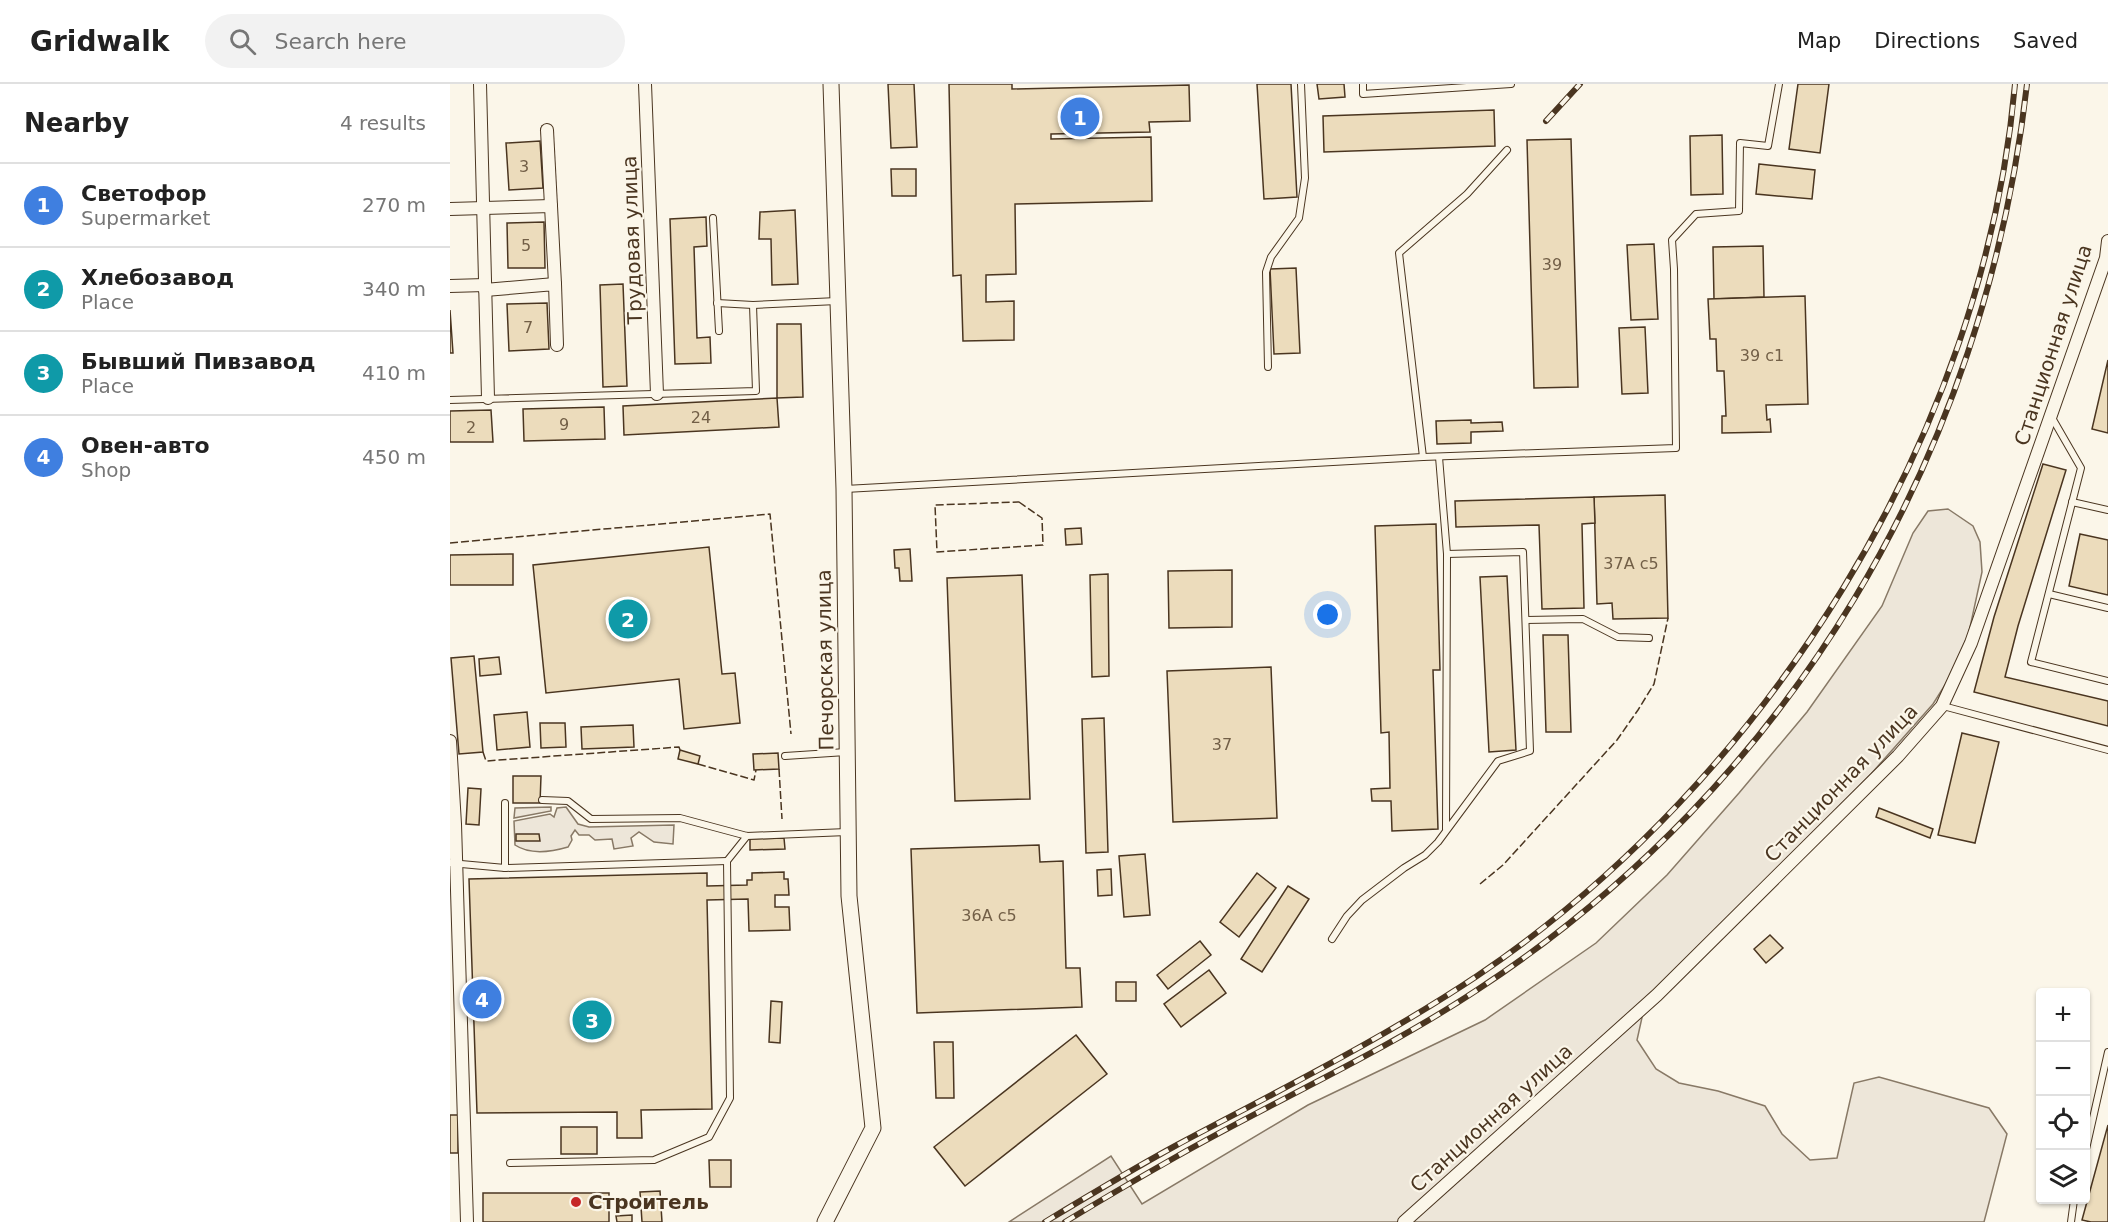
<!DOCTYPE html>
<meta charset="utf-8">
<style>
:root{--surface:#fff;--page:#f2f2f2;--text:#222;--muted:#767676;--line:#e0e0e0;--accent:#2563eb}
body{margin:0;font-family:"DejaVu Sans",sans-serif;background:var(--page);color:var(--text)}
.controls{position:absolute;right:18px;bottom:18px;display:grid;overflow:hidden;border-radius:6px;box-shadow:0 2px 4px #0004}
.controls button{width:54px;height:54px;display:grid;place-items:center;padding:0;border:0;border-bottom:2px solid var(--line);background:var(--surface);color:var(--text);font:30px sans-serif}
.you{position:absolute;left:878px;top:531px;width:21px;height:21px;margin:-15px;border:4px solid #fff;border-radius:50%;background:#1a73e8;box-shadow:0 0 0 9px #1a73e833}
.badge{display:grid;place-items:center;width:39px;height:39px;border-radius:50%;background:var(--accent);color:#fff;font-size:20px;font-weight:700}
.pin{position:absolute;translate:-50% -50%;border:3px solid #fff;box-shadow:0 2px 6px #0006}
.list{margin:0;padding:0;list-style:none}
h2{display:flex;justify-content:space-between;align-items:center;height:78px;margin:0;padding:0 24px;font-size:26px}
h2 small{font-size:20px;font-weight:400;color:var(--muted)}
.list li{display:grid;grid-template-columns:39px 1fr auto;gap:18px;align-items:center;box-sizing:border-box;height:84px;padding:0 24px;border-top:2px solid var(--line)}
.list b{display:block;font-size:22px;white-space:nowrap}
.list p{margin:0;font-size:20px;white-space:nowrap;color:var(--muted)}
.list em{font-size:20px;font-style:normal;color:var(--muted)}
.icon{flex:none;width:33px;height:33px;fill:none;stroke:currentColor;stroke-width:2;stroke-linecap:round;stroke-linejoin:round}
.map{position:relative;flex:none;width:1658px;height:1138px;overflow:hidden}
header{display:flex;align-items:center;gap:36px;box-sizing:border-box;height:84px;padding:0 30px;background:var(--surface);border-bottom:2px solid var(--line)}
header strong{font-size:28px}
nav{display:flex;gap:33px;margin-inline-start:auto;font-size:21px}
.search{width:420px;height:54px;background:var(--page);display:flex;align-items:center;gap:15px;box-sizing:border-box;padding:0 21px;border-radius:33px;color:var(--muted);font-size:22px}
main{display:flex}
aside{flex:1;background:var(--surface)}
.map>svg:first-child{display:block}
</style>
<header>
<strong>Gridwalk</strong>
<div class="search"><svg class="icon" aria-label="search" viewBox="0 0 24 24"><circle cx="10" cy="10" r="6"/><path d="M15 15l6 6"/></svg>Search here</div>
<nav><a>Map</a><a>Directions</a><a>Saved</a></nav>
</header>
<main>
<aside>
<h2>Nearby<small>4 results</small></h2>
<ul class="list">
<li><span class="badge" style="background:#3f7fe0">1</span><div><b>Светофор</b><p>Supermarket</p></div><em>270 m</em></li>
<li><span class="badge" style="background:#0f9aa8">2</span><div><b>Хлебозавод</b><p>Place</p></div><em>340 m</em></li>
<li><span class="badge" style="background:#0f9aa8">3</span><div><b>Бывший Пивзавод</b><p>Place</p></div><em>410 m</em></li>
<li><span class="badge" style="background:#3f7fe0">4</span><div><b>Овен-авто</b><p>Shop</p></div><em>450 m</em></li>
</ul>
</aside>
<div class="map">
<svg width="1658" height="1138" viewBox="0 0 1658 1138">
<rect width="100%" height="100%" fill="#fbf6e9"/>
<g fill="#ede6d9" stroke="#887966" stroke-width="1.5">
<polygon points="1498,425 1523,442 1530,458 1532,488 1514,571 1483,620 1421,690 1195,920 1187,956 1206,985 1229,999 1268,1007 1315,1022 1332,1050 1360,1076 1387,1074 1404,999 1429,993 1539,1024 1557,1050 1534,1138 559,1138 661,1072 692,1120 858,1021 1035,936 1146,859 1217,791 1289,709 1357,628 1432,522 1463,449 1478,427"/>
<polygon points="101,723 101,727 64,734 65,724"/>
<path d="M116,723l12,17 11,3 85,-2 -1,19 -19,-2 -15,-10 -8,6 2,8 -19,3 -2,-10 -17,1 -6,-5h-10l-4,-5 -4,6 1,4 -4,7c-17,5 -38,8 -53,-2l-1,-24 36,-7 4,3 3,-9z"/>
</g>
<g fill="#ecdcbc" stroke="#4a3520" stroke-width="1.5">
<polygon points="438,0 464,0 467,63 441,64"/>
<polygon points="499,0 562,0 562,5 739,1 740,37 699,38 700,48 601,50 601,55 701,53 702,117 565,120 566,190 536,191 536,218 564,217 564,256 513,257 511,191 503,192"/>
<polygon points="807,0 841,0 847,113 814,115"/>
<polygon points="867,0 894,0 895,13 869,15"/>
<polygon points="1348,0 1379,0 1370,69 1339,65"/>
<polygon points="1044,26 1045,62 874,68 873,32"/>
<polygon points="1272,51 1273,110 1241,111 1240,52"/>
<polygon points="1121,55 1128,303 1084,304 1077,56"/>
<polygon points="90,57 93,104 59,106 56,59"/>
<polygon points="1309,80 1365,86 1362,115 1306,110"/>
<polygon points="441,85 466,85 466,112 442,112"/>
<polygon points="345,126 348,200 322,201 321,155 309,155 310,128"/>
<polygon points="256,133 257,162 244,163 247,254 260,253 261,279 225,280 220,135"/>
<polygon points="94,138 95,184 58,184 57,139"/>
<polygon points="1204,160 1208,235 1181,236 1177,161"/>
<polygon points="1313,162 1314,213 1264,215 1263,163"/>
<polygon points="846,184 850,269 824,270 820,185"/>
<polygon points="173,200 177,302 153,303 150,201"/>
<polygon points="1355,212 1358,320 1316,321 1317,336 1320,335 1321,348 1272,349 1272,332 1276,332 1274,287 1267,287 1266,255 1260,255 1258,215"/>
<polygon points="97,219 99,265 59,267 57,220"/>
<polygon points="0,226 3,269 0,269"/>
<polygon points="327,240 351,240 353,313 327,314"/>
<polygon points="1195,243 1198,309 1172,310 1169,244"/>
<polygon points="1658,276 1658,349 1642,345"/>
<polygon points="327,314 329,343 174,351 173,322"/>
<polygon points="154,323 155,355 74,357 73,325"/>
<polygon points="41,326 43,358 0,358 0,327"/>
<polygon points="1021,336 1021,339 1052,338 1053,347 1021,348 1021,359 987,360 986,337"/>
<polygon points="1593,380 1616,386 1568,542 1555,593 1658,617 1658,642 1524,608 1544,533"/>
<polygon points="1215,411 1218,534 1163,535 1162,519 1147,520 1144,413"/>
<polygon points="1144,413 1145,439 1132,440 1134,524 1092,525 1089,441 1006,443 1005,417"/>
<polygon points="986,440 990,586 983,586 988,745 942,747 941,717 922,717 921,705 940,704 939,648 931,649 925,442"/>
<polygon points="631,444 632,460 616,461 615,445"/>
<polygon points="1630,450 1658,456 1658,511 1619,502"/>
<polygon points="259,463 272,590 285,589 290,639 234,645 229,595 96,609 83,481"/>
<polygon points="460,465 462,497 450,497 449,484 445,484 444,466"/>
<polygon points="63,470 63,501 0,501 0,471"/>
<polygon points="782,486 782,543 719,544 718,487"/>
<polygon points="658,490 659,592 642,593 640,491"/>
<polygon points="572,491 580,715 505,717 497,494"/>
<polygon points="1057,492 1066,666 1039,668 1030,493"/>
<polygon points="1093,551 1118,551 1121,648 1096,648"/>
<polygon points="24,572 33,668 9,670 1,574"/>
<polygon points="49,573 51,590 30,592 29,575"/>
<polygon points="821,583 827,734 723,738 717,587"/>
<polygon points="77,628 80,663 47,666 44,631"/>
<polygon points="654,634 658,768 636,769 632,635"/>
<polygon points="90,639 115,639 116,663 91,664"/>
<polygon points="183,641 184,663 132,665 131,643"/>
<polygon points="1512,649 1549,658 1525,759 1488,751"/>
<polygon points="230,666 250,672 248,680 228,675"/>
<polygon points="328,669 329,685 304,686 303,670"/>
<polygon points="63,692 91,692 90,719 63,719"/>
<polygon points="18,704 31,705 29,741 16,740"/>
<polygon points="1429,724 1483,745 1480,754 1426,733"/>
<polygon points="66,750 89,750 90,757 66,757"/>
<polygon points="334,754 335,765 300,766 300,755"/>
<polygon points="589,761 590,778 613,777 616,884 630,884 632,923 467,929 461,765"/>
<polygon points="695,770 700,831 674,833 669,772"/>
<polygon points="661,785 662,811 648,812 647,786"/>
<polygon points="334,788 334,795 338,795 339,811 325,811 325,823 339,823 340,846 299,847 298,815 257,816 262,1025 191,1026 192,1054 167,1054 167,1028 27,1029 19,795 257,789 257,802 297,801 297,796 302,796 302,789"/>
<polygon points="807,789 826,804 789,853 770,838"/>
<polygon points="838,802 859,815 812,888 791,875"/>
<polygon points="1320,851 1333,864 1316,879 1304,865"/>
<polygon points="750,857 761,871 718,905 707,891"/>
<polygon points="759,886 776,909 731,943 714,920"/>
<rect x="666" y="898" width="20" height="19"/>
<polygon points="321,917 332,918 330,959 319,958"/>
<polygon points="626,951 657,990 515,1102 484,1063"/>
<polygon points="484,958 503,958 504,1014 486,1014"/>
<rect x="0" y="1031" width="8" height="38"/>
<polygon points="1658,1041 1658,1138 1641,1138 1632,1136"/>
<rect x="111" y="1043" width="36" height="27"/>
<polygon points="259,1076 281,1076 281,1103 260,1103"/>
<polygon points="210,1107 212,1138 192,1138 190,1108"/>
<rect x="33" y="1109" width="126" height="29"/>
<polygon points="182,1131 182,1138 167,1138 166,1132"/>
</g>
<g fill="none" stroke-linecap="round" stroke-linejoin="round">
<defs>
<g id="service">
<polyline points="913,0 913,10 1061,0"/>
<polyline points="263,134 269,247"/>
<polyline points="267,219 303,221 387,217"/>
<polyline points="818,283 816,188 821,173 849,134 855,94 851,0"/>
<polyline points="0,316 306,307 303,221"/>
<polyline points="1601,332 1631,384 1581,578 1658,597"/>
<polyline points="973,373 949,169 1017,110 1057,66"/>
<polyline points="989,373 997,470 996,745"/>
<polyline points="395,405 973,373 1226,364 1224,185 1222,156 1246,130 1289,127 1290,59 1318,62 1329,0"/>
<polyline points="1622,418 1658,426"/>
<polyline points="1599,510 1658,524"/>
<polyline points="1076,536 1133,535 1168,553 1199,554"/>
<polyline points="1493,622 1658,666"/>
<polyline points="335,672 396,668"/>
<polyline points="92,716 118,717 141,735 230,734 297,752 397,748"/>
<polyline points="55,719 55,784"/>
<polyline points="0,779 55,784 277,777"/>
<polyline points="882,855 897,832 912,816 954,784 975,771 988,758 1048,677 1080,667 1073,468 997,470"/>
<polyline points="1636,1065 1658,968"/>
<polyline points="60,1079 204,1076 259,1053 280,1014 277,777 297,752"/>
<polyline points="1621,1138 1624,1116"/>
</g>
<g id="minor">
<polyline points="30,0 38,314"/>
<polyline points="195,0 207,310"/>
<polyline points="97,46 101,122"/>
<polyline points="0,125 101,122 105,200"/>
<polyline points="0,202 35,201"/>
<polyline points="35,206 105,200 107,261"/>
<polyline points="0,657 5,740 17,1138"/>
<polyline points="954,1138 1207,911 1448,672 1492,622 1521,559 1656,174 1658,157"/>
</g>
<polyline id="tertiary" points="375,1138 423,1044 399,812 394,405 381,0"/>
</defs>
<use href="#service" stroke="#4a3520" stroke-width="8"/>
<use href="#minor" stroke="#4a3520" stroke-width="14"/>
<use href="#tertiary" stroke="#4a3520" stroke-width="17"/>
<use href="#service" stroke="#fbf6e9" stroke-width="6"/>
<use href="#minor" stroke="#fbf6e9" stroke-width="12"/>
<use href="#tertiary" stroke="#fbf6e9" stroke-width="15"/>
<defs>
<g id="rail">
<polyline points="1096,37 1130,0"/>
<path d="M595,1138c43,-26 86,-52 130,-76 101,-54 206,-106 302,-170 290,-196 507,-541 538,-892"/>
<path d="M615,1138c36,-22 72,-43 109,-64 100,-57 206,-104 303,-168 314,-206 508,-534 550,-906"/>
</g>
</defs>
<use href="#rail" stroke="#4a3520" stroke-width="6"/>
<use href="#rail" stroke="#fbf6e9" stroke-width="4" stroke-dasharray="11" stroke-linecap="butt"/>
<g stroke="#4a3520" stroke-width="1.5" stroke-dasharray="8 3" stroke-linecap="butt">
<polygon points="569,418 592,434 593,461 487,468 485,421"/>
<polyline points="0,459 320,430 341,650"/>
<polyline points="33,668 36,677 229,663 230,666"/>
<polyline points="248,680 304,696 306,686"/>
<polyline points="329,685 332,735"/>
<polyline points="1030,800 1053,781 1167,656 1188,626 1204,600 1218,534"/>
</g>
</g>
<circle fill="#c62828" stroke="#fbf6e9" stroke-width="2" cx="126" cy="1118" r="6"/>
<g text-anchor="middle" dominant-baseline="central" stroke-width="4.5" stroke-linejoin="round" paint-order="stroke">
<g font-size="16" fill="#725f47">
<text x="74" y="82">3</text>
<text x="76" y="161">5</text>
<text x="1102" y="180">39</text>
<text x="78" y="243">7</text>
<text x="1312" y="271">39 с1</text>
<text x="251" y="333">24</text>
<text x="114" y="340">9</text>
<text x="21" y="343">2</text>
<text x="1181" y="479">37А с5</text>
<text x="772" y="660">37</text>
<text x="539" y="831">36А с5</text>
</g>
<g font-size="20" fill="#4a3520" stroke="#fbf6e9">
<text transform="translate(182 156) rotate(-92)">Трудовая улица</text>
<text transform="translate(1603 261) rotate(-72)">Станционная улица</text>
<text transform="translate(375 576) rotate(-91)">Печорская улица</text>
<text transform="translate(1391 699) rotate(-46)">Станционная улица</text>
<text transform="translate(1041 1034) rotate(-42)">Станционная улица</text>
</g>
<g font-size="20" font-weight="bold" fill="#4a3520" stroke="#fbf6e9" text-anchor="start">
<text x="138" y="1118">Строитель</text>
</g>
</g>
</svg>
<div class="controls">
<button>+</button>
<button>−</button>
<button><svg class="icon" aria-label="locate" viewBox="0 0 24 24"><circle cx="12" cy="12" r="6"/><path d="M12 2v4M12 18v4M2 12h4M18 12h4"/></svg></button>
<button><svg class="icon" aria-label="layers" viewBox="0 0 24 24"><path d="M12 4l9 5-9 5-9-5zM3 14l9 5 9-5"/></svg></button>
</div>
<div class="you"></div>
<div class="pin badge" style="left:630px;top:33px;background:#3f7fe0">1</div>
<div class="pin badge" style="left:178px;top:535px;background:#0f9aa8">2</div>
<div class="pin badge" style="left:142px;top:936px;background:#0f9aa8">3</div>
<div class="pin badge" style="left:32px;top:915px;background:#3f7fe0">4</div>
</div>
</main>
